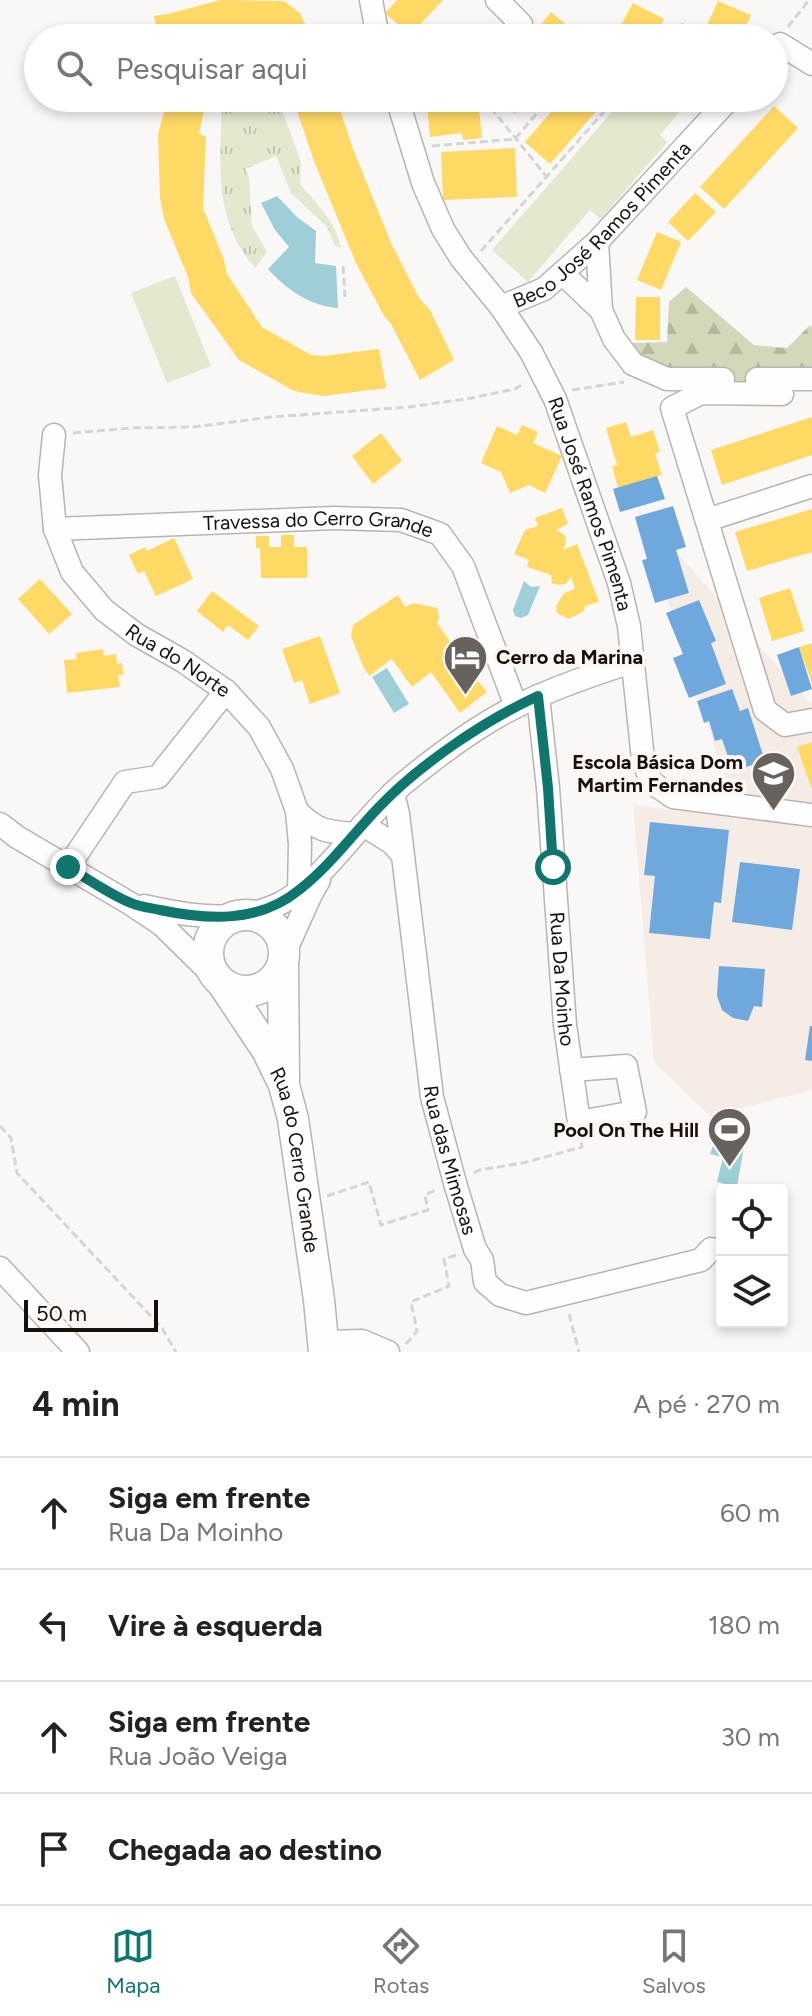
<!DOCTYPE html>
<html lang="pt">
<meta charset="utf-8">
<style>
:root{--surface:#fff;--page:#f6f6f6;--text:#222;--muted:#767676;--line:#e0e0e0;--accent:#0f766e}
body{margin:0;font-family:Figtree,sans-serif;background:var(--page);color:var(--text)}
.controls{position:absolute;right:24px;bottom:24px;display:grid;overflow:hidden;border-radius:8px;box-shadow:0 4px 12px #0003}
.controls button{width:72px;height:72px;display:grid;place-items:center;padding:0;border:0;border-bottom:2px solid var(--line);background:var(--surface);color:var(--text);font:40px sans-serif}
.scale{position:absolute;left:24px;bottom:20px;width:134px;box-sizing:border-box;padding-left:8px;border:4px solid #18110b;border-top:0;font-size:22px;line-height:28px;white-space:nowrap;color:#18110b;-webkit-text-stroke:6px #fcf7f4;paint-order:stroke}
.stop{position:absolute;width:24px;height:24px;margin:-18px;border:6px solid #0f766e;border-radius:50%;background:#fff}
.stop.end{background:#0f766e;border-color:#fff;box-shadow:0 2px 8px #0008}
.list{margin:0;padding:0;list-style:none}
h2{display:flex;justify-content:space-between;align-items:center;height:104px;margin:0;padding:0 32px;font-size:34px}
h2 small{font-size:26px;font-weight:400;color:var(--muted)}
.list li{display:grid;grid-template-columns:52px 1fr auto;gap:24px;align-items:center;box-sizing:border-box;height:112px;padding:0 32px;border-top:2px solid var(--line)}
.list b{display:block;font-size:30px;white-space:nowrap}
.list p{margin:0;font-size:26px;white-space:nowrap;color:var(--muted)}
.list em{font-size:26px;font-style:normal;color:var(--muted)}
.icon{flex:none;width:44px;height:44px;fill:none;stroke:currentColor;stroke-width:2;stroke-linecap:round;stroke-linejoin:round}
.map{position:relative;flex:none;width:812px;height:1352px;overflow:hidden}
.search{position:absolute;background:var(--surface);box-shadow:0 4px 12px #0003;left:24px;right:24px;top:24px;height:88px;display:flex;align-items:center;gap:20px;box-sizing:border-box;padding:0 28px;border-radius:44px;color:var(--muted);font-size:30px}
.sheet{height:552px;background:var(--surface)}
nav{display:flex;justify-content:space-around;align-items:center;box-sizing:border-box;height:112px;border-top:2px solid var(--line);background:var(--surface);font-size:22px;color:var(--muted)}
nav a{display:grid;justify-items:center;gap:4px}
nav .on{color:var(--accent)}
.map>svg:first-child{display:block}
</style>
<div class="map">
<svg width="812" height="1352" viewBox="0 0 812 1352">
<defs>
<pattern id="grass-tufts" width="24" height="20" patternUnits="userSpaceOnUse" patternTransform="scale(2)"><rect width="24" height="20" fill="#e3e8ce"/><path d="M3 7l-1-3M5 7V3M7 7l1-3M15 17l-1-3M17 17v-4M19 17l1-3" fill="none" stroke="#c2c6b0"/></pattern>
<pattern id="forest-firs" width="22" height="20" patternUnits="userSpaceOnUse" patternTransform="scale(2)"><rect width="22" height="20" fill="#d3d8ba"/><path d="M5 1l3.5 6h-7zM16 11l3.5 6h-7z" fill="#b4b89f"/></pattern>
</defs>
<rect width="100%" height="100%" fill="#faf8f6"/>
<polygon fill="#f6ece6" points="637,507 812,705 812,1090 710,1116 654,1062 633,805 738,818"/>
<path fill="url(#grass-tufts)" d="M222,98h52l9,15 18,49 -1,22c17,20 36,38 41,64l-6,-2 -8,-19 -36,-34 -15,-37 -31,13 4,8 3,49 15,26 -12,16c-44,-50 -34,-109 -33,-170z"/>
<polygon fill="url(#forest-firs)" points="686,287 754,345 787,348 810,325 812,327 812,391 679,385 623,373 629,343 667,342 669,302"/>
<g fill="#e3e8ce">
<polygon points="624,98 692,98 660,135 667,142 601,219 590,210 528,282 492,250"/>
<polygon points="175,276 211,366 167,383 131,293"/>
</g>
<g fill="#9ecfd9">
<path d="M277,196l20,21 19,14 -1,32 21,3 2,42c-28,-2 -51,-18 -70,-39l21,-22 -14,-17 -14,-27z"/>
<polygon points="524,581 531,587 540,586 528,615 521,618 515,616 513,610"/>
<polygon points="387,668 409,704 394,713 372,677"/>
<polygon points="715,1140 744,1147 737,1187 717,1182 723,1157 710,1154"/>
</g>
<g fill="#ffd966">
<polygon points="220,0 284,1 300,13 311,38 268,38 266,32 235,38 161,38 158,34 154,16 168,14"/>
<polygon points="397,0 443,0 410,35 385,13"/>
<polygon points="718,1 751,15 741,38 712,38 703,34"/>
<polygon points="633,3 664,19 654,38 618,38 615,36"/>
<polygon points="551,12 580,36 578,38 530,38"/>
<polygon points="194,98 207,98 199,133 206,137 203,208 224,260 227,274 262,327 311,355 322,356 379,349 386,388 323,396 294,391 239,360 191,293 188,277 164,219 160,198 158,134 165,109 179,107"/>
<polygon points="289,98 336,98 353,149 392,245 419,298 430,310 454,360 420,380 391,324 384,316 356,263 314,161 295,105"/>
<polygon points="495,98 528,98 515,114"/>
<polygon points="563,98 608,98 550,164 525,142"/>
<polygon points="465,102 466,111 479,109 482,138 463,140 462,133 430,137 427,106"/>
<polygon points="774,106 798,128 724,209 700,187"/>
<polygon points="515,148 517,197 443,200 441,152"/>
<polygon points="695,193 716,212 688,241 668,222"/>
<polygon points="657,232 681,242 661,290 637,280"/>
<polygon points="636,297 660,297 660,340 635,340"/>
<polygon points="812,417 812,455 722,485 711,450"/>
<polygon points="626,422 631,437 653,430 660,452 655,453 662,475 618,488 612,466 617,465 606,428"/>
<polygon points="522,425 538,432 533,443 562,456 545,493 529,485 510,493 501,472 481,463 497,426 517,435"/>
<polygon points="381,433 402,461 373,484 352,456"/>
<polygon points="562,508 568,524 556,530 565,535 566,543 563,550 577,544 599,602 585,606 583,612 568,619 557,613 556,606 564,593 575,589 571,577 566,584 559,585 552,583 551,575 527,567 529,560 514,554 525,530 538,526 535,518"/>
<polygon points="812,509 812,552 747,571 735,532"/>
<polygon points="281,535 294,535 294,547 307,547 307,578 261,578 260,548 256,548 256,536 269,536 269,547 281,547"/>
<polygon points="174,538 193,579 156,596 144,571 138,574 129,555 145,547 147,551"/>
<polygon points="40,579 72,614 49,634 18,599"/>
<polygon points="790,588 804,631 772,641 759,598"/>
<polygon points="212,591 259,626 248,640 228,625 223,632 197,611"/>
<polygon points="398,595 405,607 413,603 437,608 439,617 437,623 452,644 454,643 469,666 473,665 476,671 473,675 487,692 460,713 431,672 412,687 392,659 369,676 363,666 351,636 353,625"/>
<polygon points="320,636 340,693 310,704 302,680 294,683 282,649"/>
<polygon points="812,643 812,683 799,647"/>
<polygon points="103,649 104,656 116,654 117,664 122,663 124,675 118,675 120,687 67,693 64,660 77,659 76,653"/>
<polygon points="812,742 812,790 797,747"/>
</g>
<g fill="#6fa8dc">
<polygon points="657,476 665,499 620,512 613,489"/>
<polygon points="673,506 686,547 676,550 689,593 655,603 642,560 647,559 635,517"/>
<polygon points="699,600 716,641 711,643 726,684 689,698 673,658 683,654 666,613"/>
<polygon points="799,647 812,689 791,696 777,655"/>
<polygon points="732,689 740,711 748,708 765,761 733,771 722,739 715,741 709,721 704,723 697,701"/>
<polygon points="650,822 729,830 721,903 714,902 710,939 649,933 655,876 644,875"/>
<polygon points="740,862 800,869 792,930 732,922"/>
<polygon points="719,966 765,969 762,1007 754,1006 748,1021 733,1018 722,1010 717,996"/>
<polygon points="810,1026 812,1026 812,1061 805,1060"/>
</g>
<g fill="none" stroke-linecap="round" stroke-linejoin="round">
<defs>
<g id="street">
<polyline points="371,0 378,38"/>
<polyline points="497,0 521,24 508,38"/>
<polyline points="774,51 780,44 812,64"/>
<path id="s1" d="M397,98l26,85 20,46 18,29 40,49 30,45 24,47 64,184 10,43 14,133 8,23 22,15 139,18"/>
<polyline points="597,242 601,310 614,339 633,364 667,379 723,379"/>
<polyline points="562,273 601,310"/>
<path id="s2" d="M501,307l43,-18 53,-47 133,-144"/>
<polyline points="757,379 812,379"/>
<polyline points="782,394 701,393 672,408 765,710 785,725 812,720"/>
<path id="s3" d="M54,435l-4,40 5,54 17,43 32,38 33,25 46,26 43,30 33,36 23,42 15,42 3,33 -1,46"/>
<polyline points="707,520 812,486"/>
<path id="s4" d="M55,529l279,-11 67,2 39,14 23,32 53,140"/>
<path id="s5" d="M538,696l10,92 17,237 14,97 56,-10 -9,-46 -55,4"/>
<path id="s6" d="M393,793l5,21 34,283 23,86 20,66 7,11 3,22 15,13 26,8 175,-43 10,-11"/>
<path d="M297,811c19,20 31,21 57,23"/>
<polyline points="0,824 17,837 131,904 161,924 214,976"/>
<polyline points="363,825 392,843 402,854"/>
<polyline points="68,867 125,782 158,777 226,691"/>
<path d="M144,906c31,7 59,12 90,10"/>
<path d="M246,915c12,-3 23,-6 35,-12 47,-25 80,-84 122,-119 35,-29 75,-59 116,-79 37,-18 76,-31 115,-44"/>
<polyline points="284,954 311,894 319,880"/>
<polyline points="0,1268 78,1352"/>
<polyline points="323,1342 362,1341 388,1352"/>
</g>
<g id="secondary">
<circle cx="246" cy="953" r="38"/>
<polyline points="283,963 284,1079"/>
<path id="s7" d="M223,984l44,66 17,35 9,34 26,181 5,52"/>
</g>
</defs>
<use href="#street" stroke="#b9b4b0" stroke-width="25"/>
<use href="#secondary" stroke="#b9b4b0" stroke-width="33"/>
<g stroke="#d6d5d4" stroke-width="3" stroke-dasharray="8 4" stroke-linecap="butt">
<polyline points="788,27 809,0"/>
<polyline points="670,38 684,23 702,38"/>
<polyline points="483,98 546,176"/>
<polyline points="432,146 515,139 550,98"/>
<polyline points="481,251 616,98"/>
<polyline points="343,266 345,297"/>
<polyline points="572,390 624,382"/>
<polyline points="73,433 131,428 193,427 271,417 409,407 466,399 515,389 525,383"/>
<polyline points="0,1126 11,1138 17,1173 162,1328 176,1352"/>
<polyline points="474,1173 479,1170 523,1163 582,1147 581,1142"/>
<polyline points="327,1196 369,1182 381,1225 428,1210 425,1195 438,1189"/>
<polyline points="569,1314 579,1352"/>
<polyline points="406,1344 417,1331 411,1302 449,1286 444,1259 457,1255"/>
</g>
<use href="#street" stroke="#fefefe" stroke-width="22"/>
<use href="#secondary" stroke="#fefefe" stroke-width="30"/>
</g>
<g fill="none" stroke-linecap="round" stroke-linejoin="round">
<path stroke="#0f766e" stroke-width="10" d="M68,867c18,11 44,29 63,36 9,4 20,5 29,7 48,10 99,13 139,-20 31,-24 53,-55 80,-83 41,-43 105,-86 159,-111l10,92 5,79"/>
</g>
<defs>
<symbol id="hotel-pin" viewBox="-11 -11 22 30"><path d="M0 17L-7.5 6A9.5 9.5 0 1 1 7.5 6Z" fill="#67625d" stroke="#fcf7f4"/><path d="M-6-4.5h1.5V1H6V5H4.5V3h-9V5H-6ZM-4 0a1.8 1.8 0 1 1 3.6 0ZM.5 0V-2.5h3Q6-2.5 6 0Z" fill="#fff"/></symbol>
<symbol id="school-pin" viewBox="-11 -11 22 30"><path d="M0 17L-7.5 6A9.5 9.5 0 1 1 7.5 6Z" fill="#67625d" stroke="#fcf7f4"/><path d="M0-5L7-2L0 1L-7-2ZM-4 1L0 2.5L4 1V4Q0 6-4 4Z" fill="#fff"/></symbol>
<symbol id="stadium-pin" viewBox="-11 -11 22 30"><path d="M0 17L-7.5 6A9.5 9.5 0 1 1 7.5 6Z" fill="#67625d" stroke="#fcf7f4"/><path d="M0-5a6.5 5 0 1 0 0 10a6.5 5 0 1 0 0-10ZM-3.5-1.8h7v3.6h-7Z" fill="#fff"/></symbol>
</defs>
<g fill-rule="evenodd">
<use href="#hotel-pin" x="440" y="632" width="51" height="69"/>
<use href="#school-pin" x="748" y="748" width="51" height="69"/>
<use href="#stadium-pin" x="704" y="1104" width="51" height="69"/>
</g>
<g text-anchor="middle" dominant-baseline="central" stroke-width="8" stroke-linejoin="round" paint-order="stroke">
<g font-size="20" fill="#18110b" stroke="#fcf7f4">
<text stroke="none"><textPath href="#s2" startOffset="132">Beco José Ramos Pimenta</textPath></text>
<text stroke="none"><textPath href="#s1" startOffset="454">Rua José Ramos Pimenta</textPath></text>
<text stroke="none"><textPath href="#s4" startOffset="264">Travessa do Cerro Grande</textPath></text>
<text stroke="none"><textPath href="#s3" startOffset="280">Rua do Norte</textPath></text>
<text stroke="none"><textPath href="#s5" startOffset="284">Rua Da Moinho</textPath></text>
<text stroke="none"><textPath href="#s6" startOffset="372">Rua das Mimosas</textPath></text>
<text stroke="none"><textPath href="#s7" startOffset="194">Rua do Cerro Grande</textPath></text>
</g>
<g font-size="20" font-weight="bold" fill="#18110b" stroke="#fcf7f4" text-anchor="end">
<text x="496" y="657" text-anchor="start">Cerro da Marina</text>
<text x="743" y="762">Escola Básica Dom<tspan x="743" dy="23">Martim Fernandes</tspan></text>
<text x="699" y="1130">Pool On The Hill</text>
</g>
</g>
</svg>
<div class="controls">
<button><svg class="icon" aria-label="locate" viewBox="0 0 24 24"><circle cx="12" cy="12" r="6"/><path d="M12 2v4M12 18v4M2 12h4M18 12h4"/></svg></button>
<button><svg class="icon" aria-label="layers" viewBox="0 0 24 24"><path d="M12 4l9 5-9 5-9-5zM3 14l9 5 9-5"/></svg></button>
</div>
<div class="scale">50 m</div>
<div class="stop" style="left:553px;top:867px"></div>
<div class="stop end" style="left:68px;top:867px"></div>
<div class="search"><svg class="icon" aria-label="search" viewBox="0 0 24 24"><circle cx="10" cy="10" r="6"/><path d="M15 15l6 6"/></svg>Pesquisar aqui</div>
</div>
<section class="sheet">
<h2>4 min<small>A pé · 270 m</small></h2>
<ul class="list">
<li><svg class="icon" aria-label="ahead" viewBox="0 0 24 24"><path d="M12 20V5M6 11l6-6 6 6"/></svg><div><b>Siga em frente</b><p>Rua Da Moinho</p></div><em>60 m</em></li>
<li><svg class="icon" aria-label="left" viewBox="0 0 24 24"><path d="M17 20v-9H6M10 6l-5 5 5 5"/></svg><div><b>Vire à esquerda</b></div><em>180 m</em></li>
<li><svg class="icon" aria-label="ahead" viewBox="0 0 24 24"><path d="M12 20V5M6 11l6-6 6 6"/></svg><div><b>Siga em frente</b><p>Rua João Veiga</p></div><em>30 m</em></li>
<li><svg class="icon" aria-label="arrive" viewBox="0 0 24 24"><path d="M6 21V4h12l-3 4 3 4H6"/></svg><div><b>Chegada ao destino</b></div></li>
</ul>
</section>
<nav>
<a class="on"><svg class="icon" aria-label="map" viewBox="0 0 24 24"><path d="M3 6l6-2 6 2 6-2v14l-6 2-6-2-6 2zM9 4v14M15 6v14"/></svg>Mapa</a>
<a><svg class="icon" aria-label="directions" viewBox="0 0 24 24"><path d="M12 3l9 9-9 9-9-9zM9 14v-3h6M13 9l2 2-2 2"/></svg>Rotas</a>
<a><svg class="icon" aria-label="saved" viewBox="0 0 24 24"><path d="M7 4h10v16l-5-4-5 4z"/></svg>Salvos</a>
</nav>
